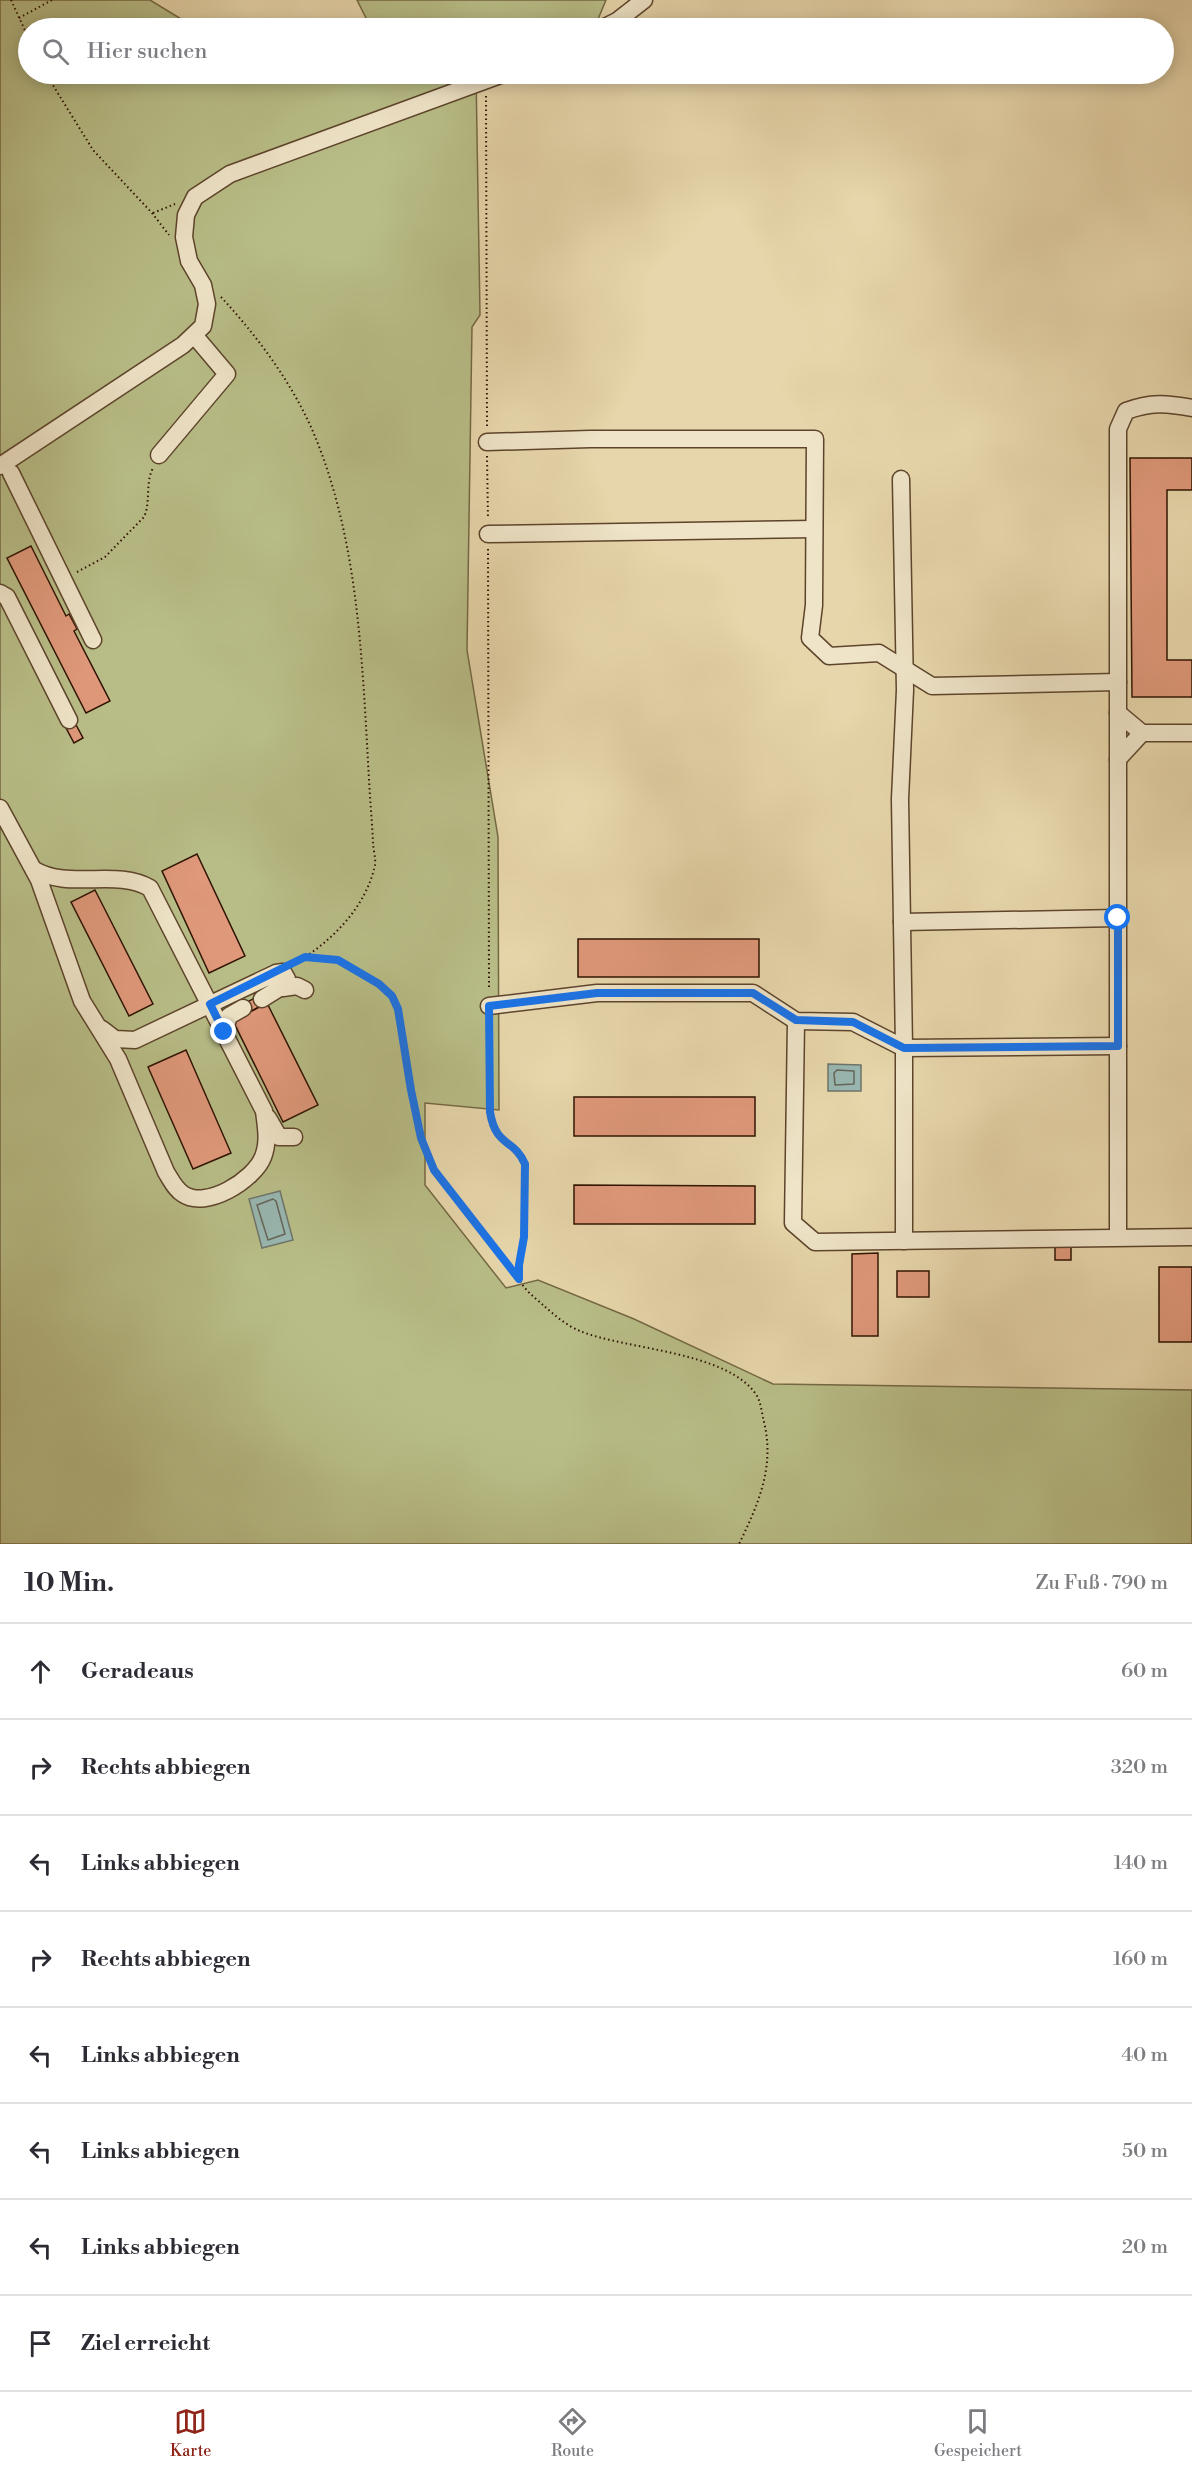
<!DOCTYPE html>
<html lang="de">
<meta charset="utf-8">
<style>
:root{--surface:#fff;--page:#f2f2f3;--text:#2b2b33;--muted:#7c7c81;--line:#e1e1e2;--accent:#8f2418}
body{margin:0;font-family:"Libre Bodoni",serif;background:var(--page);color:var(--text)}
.stop{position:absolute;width:18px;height:18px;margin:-14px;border:4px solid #1a73e8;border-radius:50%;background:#fff}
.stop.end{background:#1a73e8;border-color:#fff;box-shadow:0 2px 6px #0008}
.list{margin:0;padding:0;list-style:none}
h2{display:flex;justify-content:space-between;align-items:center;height:78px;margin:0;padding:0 24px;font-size:26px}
h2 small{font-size:20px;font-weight:400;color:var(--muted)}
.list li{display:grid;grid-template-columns:39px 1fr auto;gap:18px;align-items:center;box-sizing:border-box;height:96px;padding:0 24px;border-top:2px solid var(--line)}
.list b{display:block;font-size:22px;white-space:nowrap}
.list em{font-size:20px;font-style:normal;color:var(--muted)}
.icon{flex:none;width:33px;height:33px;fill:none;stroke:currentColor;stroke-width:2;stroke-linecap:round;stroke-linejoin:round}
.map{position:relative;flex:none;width:1192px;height:1544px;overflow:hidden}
.search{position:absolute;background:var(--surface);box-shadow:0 3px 15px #0003;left:18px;right:18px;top:18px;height:66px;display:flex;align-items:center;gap:15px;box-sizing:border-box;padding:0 21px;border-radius:33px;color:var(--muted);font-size:22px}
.sheet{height:846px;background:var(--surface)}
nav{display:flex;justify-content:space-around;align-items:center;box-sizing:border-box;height:84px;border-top:2px solid var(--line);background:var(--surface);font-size:16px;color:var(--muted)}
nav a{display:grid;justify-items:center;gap:3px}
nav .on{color:var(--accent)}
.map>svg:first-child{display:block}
</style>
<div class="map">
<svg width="1192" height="1544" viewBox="0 0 1192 1544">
<rect width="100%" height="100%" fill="#e7d6ab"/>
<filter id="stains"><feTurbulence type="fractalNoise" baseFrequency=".00333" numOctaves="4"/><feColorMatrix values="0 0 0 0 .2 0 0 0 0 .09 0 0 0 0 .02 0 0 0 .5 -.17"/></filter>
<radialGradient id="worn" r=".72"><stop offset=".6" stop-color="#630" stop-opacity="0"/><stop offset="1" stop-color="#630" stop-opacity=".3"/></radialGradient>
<g fill="#b8bd87" stroke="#746844" stroke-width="1.5">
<polygon points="0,0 150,0 196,28 28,28 28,74 269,74 273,76 341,74 476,74 480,315 472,327 467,650 498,837 499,1110 425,1103 425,1185 506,1288 538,1280 634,1319 773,1384 1192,1390 1192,1544 0,1544"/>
<polygon points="357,0 606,0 596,24 584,28 361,28 366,18"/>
</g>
<g fill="#98b7b1" stroke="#6e756a" stroke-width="1.5">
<polygon points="828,1064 861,1065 861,1091 828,1091"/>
<polygon points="280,1191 293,1240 262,1248 249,1199"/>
</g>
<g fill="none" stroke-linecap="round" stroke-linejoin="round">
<g stroke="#646558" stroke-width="1.5">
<polygon points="837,1070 854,1071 854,1084 835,1085 834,1073"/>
<polygon points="273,1199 276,1201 285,1234 268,1240 257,1205"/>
</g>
</g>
<g fill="#df987a" stroke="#2f1300" stroke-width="1.5">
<polygon points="1130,458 1192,458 1192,490 1167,490 1167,660 1192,660 1192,697 1132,697"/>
<polygon points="31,546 66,616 69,614 77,629 74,631 110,701 86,713 7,558"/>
<polygon points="74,721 83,738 74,743 65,726"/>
<polygon points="197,854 245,956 209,973 162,871"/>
<polygon points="95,890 153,1004 129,1016 71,902"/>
<rect x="578" y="939" width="181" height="38"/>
<polygon points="261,995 265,1004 245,1014 241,1005"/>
<polygon points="267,1003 318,1105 283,1122 233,1021"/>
<polygon points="186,1050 231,1153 193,1169 148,1067"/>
<rect x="574" y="1097" width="181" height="39"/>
<polygon points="574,1185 755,1186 755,1224 574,1224"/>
<rect x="1055" y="1247" width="16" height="13"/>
<polygon points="878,1253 878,1336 852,1336 852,1254"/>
<rect x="1159" y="1267" width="33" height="75"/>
<rect x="897" y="1271" width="32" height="26"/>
</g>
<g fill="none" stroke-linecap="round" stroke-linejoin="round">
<defs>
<g id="minor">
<polyline points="603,28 617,21 644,0"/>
<polyline points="487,442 590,439 815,439 814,605 810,638 829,656 879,653 932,686 1118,682"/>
<polyline points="159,455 227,374 194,335"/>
<polyline points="0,466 183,345 203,326 207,304 203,285 189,261 184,237 186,215 195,197 230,174 503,74"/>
<polyline points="11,473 93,640"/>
<polyline points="901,479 905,690 900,799 904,1048 904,1241"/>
<polyline points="488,534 814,529"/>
<polyline points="0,593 7,597 69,720"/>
<polyline points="1118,713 1142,733 1192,733"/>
<polyline points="1118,759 1142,733"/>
<path d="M0,808l39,72 43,121 36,58 48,113c5,8 9,17 17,22 23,16 71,-14 80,-37 6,-15 3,-30 1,-46l-114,-223c-35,-20 -81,3 -117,-19"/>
<polyline points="902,922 1118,918"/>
<polyline points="283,988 297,986 305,990"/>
<polyline points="489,1006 597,993 753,993 796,1021 853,1022 904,1048 1118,1046"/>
<polyline points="796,1021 793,1223 815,1242 1192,1237"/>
<polyline points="102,1029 115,1039 135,1040 276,973 283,972 287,979 286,984 262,999"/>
<polyline points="224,1032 229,1016 243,1008"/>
<polyline points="268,1118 279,1137 294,1137"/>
<path d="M1118,1237v-808l8,-18c25,-9 40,-8 66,-3"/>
</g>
</defs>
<use href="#minor" stroke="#5d442b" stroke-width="19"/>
<g stroke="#2f1300" stroke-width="2" stroke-dasharray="1.5 3" stroke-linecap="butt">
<polyline points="11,0 28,37"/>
<polyline points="19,18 52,0"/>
<polyline points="46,74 93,150 152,213 169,235"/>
<polyline points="486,96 487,426"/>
<polyline points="153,213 175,204"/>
<path d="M221,297c36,39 68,82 90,130 48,110 51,233 58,352 1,21 3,42 4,63 0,7 3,16 2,23 -9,43 -45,78 -81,99"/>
<polyline points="487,456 488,519"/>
<polyline points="488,549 489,990"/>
<path d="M77,572l28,-15 39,-40c7,-15 1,-34 9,-49"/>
<polyline points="307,957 338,960 368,977 392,996 398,1009 411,1091 421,1138 434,1170 519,1279"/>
<path d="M489,1020l1,92c6,36 24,26 35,52 0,24 2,49 -1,73 -1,13 -8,27 -5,41 3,10 16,20 24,27 10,9 24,21 37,26 46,19 149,20 177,65 4,7 5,18 7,26 11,45 -6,83 -25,122"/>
</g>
<use href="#minor" stroke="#efe4c8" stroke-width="16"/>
</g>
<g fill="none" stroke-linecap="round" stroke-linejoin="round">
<path stroke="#1a73e8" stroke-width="8" d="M224,1032l-14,-28 95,-47 33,3 41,24 13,12 6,13 13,81 10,48 13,32 85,109v-14l5,-28 1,-73c-11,-26 -29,-16 -35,-52l-1,-106 108,-13h156l43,27 57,2 51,26 214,-2v-128"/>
</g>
<rect width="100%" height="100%" filter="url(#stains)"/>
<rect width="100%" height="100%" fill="url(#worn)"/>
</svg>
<div class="stop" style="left:1118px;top:918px"></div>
<div class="stop end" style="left:224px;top:1032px"></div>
<div class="search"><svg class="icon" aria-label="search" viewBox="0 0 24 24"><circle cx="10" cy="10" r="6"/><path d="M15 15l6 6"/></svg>Hier suchen</div>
</div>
<section class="sheet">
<h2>10 Min.<small>Zu Fuß · 790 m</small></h2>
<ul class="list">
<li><svg class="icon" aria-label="ahead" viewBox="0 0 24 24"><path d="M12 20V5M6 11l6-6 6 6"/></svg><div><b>Geradeaus</b></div><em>60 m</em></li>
<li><svg class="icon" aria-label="right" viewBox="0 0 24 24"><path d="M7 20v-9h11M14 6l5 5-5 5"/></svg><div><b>Rechts abbiegen</b></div><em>320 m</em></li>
<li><svg class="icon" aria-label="left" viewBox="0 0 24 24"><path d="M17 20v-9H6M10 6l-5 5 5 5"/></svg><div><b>Links abbiegen</b></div><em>140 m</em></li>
<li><svg class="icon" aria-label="right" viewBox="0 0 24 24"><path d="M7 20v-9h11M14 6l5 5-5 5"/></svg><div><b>Rechts abbiegen</b></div><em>160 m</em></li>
<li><svg class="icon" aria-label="left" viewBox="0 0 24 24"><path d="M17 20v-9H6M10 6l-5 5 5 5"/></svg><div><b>Links abbiegen</b></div><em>40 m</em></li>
<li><svg class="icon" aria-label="left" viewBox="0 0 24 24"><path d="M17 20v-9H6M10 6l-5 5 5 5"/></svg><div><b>Links abbiegen</b></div><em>50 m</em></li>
<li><svg class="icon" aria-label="left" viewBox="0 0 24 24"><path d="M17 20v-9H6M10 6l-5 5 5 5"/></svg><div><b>Links abbiegen</b></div><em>20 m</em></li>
<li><svg class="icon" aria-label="arrive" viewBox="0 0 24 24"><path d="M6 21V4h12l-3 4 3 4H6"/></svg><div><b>Ziel erreicht</b></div></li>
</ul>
</section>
<nav>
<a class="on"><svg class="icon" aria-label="map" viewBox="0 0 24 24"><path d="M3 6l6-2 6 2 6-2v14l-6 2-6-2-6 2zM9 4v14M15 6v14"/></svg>Karte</a>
<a><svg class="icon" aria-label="directions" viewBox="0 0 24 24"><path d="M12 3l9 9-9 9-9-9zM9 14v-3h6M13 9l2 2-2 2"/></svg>Route</a>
<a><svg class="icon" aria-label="saved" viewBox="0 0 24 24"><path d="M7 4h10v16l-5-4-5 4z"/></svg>Gespeichert</a>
</nav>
